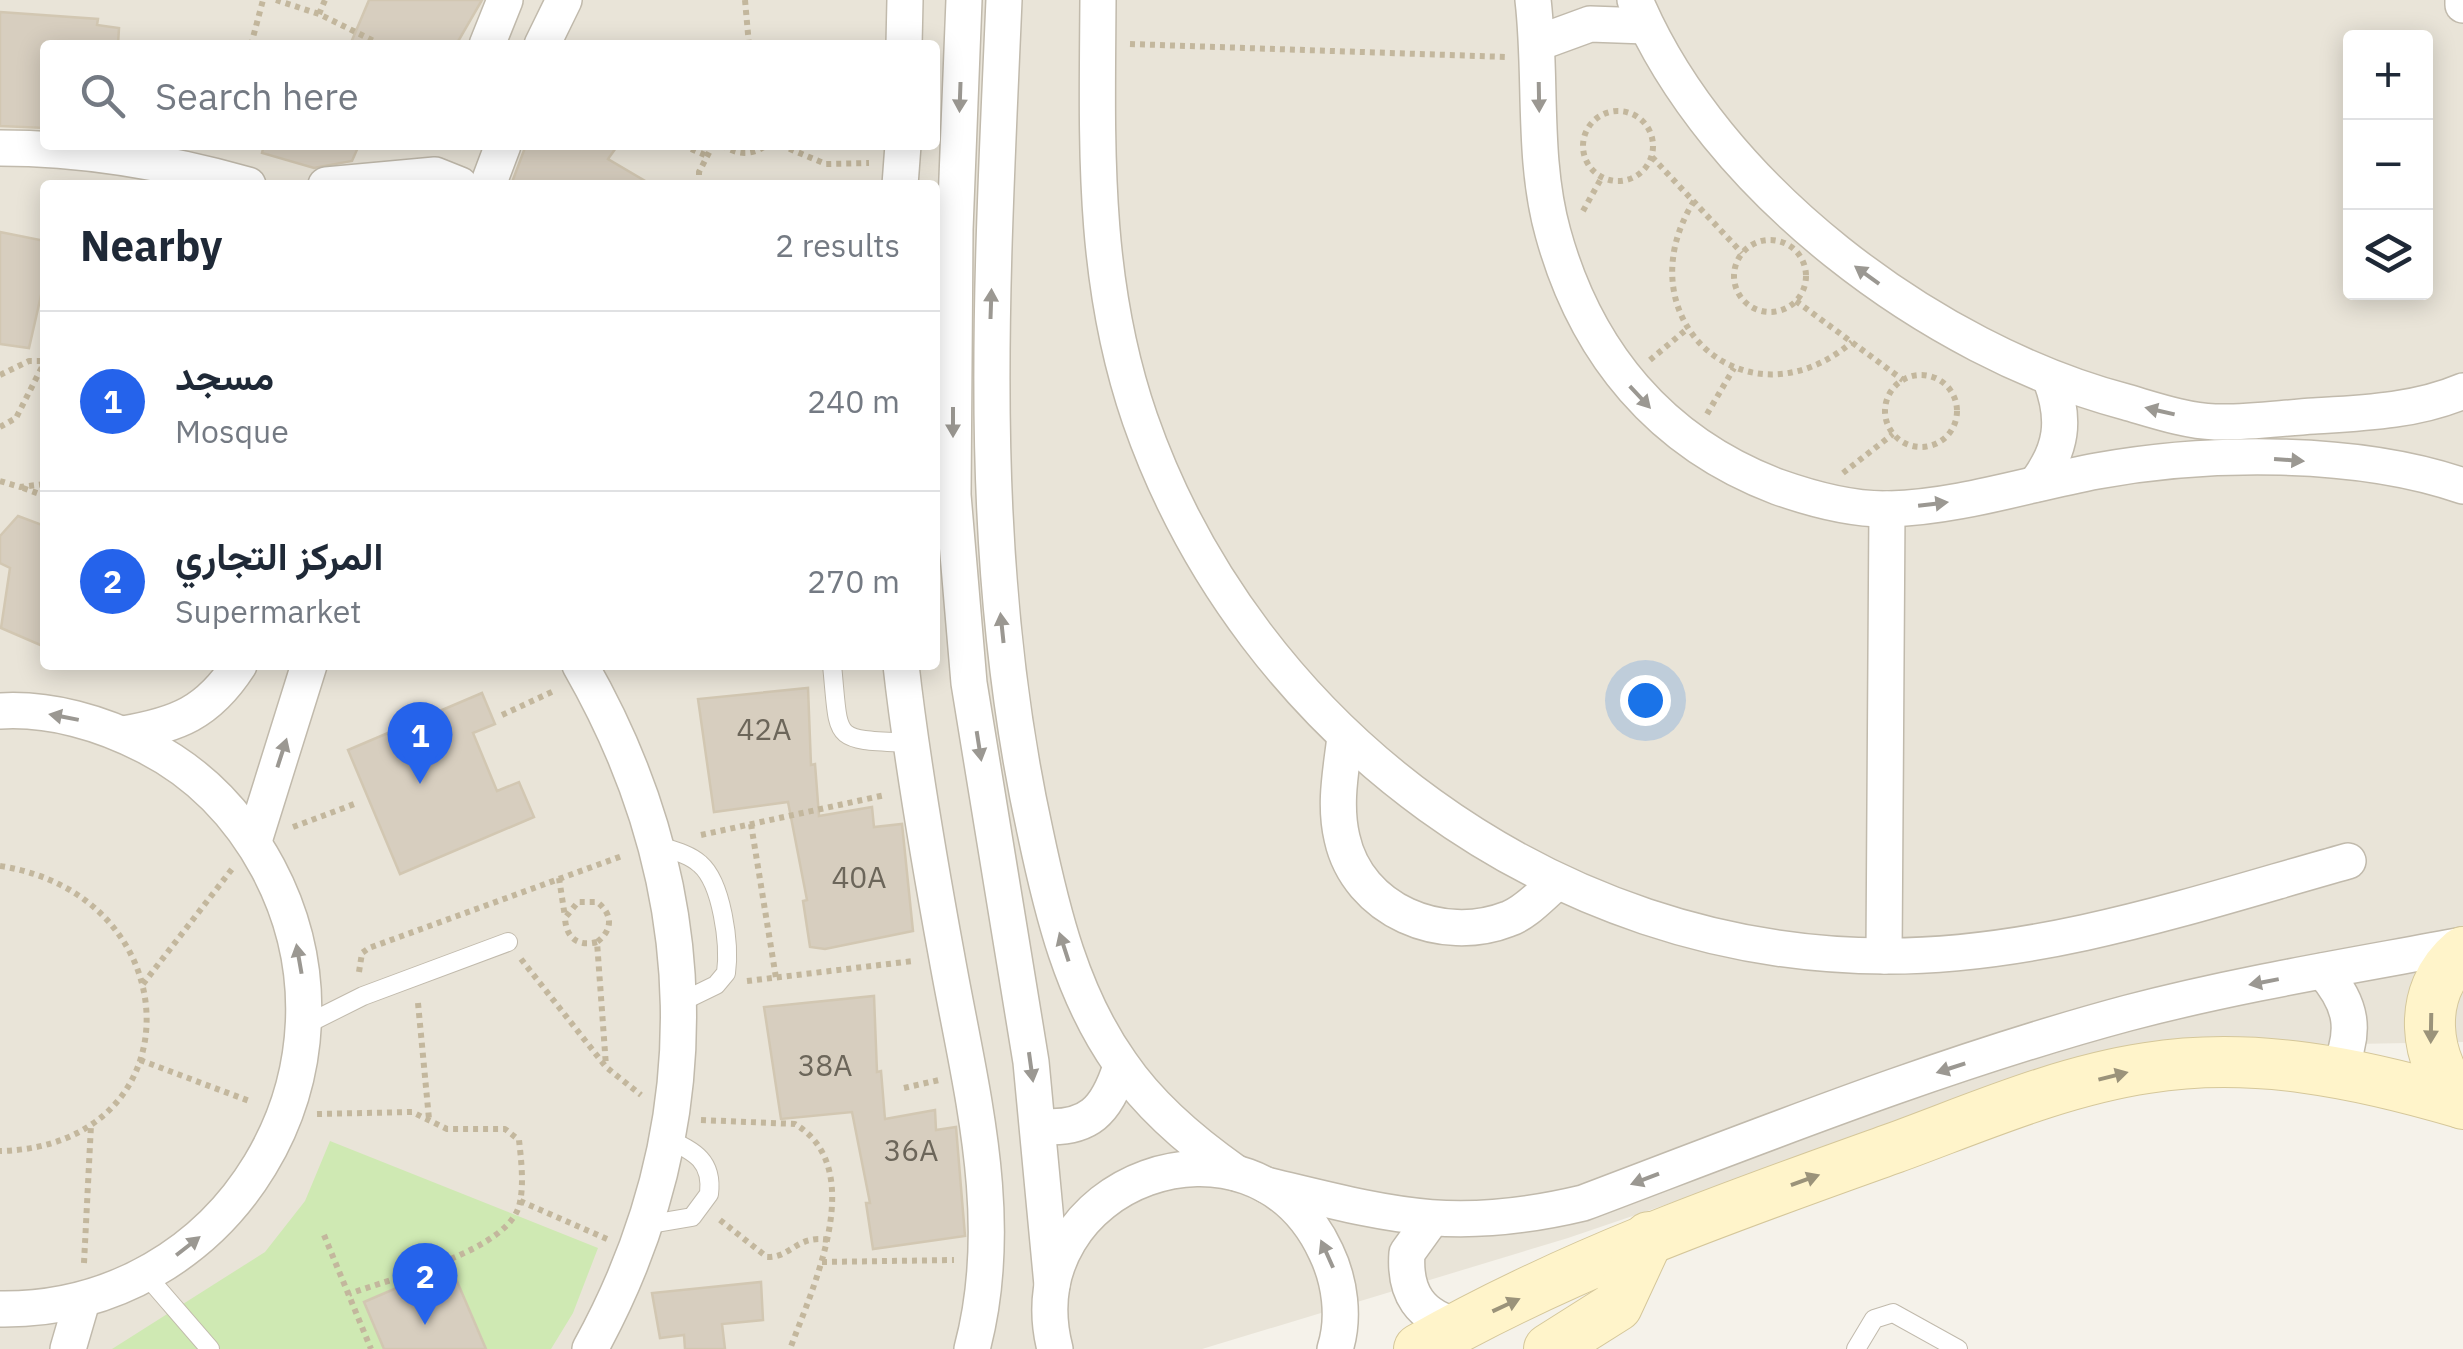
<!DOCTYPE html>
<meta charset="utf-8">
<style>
:root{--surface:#fff;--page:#f2f2f3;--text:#1f2937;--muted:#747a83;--line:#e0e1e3;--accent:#2563eb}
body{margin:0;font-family:"IBM Plex Sans",Vazirmatn,sans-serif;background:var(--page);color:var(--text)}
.controls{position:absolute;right:30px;top:30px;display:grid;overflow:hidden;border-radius:10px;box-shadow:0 5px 25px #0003}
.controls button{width:90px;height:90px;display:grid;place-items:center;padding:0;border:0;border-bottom:2px solid var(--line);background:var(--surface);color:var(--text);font:50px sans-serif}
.you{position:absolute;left:1645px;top:700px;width:35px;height:35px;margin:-25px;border:8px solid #fff;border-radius:50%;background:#1a73e8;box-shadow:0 0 0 15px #1a73e833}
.badge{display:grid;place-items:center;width:65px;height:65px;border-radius:50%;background:var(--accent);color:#fff;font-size:32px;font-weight:700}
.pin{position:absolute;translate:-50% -82px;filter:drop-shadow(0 2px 5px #0008)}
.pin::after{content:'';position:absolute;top:52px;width:35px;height:30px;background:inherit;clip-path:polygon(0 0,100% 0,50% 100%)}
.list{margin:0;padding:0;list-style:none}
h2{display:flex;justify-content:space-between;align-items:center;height:130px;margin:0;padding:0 40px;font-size:42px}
h2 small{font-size:32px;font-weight:400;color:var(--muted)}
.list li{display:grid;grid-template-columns:65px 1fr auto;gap:30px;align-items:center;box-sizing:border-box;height:180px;padding:0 40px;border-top:2px solid var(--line)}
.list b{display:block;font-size:38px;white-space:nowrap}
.list p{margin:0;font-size:32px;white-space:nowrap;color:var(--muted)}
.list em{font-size:32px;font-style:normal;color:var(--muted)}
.icon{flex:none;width:55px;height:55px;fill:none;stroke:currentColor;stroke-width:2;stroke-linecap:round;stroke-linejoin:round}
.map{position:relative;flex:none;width:2463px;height:1349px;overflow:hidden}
.search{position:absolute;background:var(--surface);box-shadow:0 5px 25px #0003;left:40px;top:40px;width:900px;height:110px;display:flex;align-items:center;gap:25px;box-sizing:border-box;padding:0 35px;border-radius:10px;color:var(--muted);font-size:38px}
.panel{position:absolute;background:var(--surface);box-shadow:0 5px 25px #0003;left:40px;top:180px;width:900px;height:490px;border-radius:10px}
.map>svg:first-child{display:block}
</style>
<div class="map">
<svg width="2463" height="1349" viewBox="0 0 2463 1349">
<rect width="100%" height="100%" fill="#f5f2ea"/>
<path fill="#e9e4d8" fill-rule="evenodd" d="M0,0h2463v1042l-338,6 -557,190 -366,111h-1202zM2350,38h76v254h-76zM45,45h890v100h-890zM45,185h890v480h-890z"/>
<polygon fill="#cfe9b3" points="330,1141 598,1248 573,1313 551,1349 112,1349 265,1252 305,1201"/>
<g fill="#d7cebf" stroke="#d2c7b2" stroke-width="2.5">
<polygon points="369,0 482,0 456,45 350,45"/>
<polygon points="0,12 98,19 97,25 119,28 118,45 45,45 45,128 0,126"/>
<polygon points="264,145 359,145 352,161 314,168 262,153"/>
<polygon points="526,145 618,145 608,159 652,185 511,185"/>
<polygon points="0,232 45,241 45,278 29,348 0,344"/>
<polygon points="18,516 45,526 45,647 1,628 10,568 0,563 0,536"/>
<polygon points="808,688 811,765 815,764 819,816 872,807 874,827 902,824 913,931 825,949 810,947 803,901 807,900 788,802 714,812 698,699"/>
<polygon points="482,693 495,724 473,733 497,791 519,782 534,817 400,874 348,750"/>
<polygon points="874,996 877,1072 881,1071 885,1119 935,1110 936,1130 956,1127 965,1236 873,1249 866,1203 870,1203 852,1112 781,1119 764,1007"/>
<polygon points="450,1265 486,1349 384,1349 364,1302"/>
<polygon points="761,1282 763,1320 722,1324 725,1349 685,1349 684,1335 660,1338 652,1293"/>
</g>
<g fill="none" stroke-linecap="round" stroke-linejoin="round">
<defs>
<g id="lane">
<path d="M832,665c8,78 -2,74 78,78"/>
<path d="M655,845c15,5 33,8 45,19 22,19 30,80 26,109l-10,12 -37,18"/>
<polyline points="305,1025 363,996 508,942"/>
<path d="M645,1225l47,-8 17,-23c4,-33 -14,-42 -41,-55"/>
<polyline points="146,1275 210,1349"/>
<polyline points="1856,1349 1874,1319 1893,1313 1958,1349"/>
</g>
<g id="street">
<polyline points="964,0 955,229 953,495 969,683 1031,1062 1052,1285"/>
<path d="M1004,0c-12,281 -30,553 31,831 17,81 37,164 86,233 30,44 72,79 115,109"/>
<path d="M1098,0c-1,145 -6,280 42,419 109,313 415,538 748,537 157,0 310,-53 460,-95"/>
<path d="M1533,0c9,76 -1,158 20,233 33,120 108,210 225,254 34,12 74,23 111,22 70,-2 139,-25 208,-38 111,-20 258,-22 366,15"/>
<path d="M1635,0c79,188 297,351 491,402 28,8 60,19 89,20 33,1 66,-4 99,-6 50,-3 102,-5 149,-25"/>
<polyline points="2463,0 2463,5"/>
<polyline points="1538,43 1590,24 1646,26"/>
<polyline points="487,45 505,0"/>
<polyline points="542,45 564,0"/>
<polyline points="904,45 905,0"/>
<path d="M0,148c85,0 166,14 248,37"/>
<polyline points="326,185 435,175 460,185"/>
<polyline points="488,185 503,145"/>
<polyline points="900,185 903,145"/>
<path d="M2036,484c26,-35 30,-64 15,-104"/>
<path d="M580,665c126,220 133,460 10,684"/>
<path d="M901,665c11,98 28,195 46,293 23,129 60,260 25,391"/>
<path d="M0,711c50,-3 102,12 146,35 53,27 94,70 122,122 107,201 -39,444 -268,441"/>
<path d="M123,734c54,-9 85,-21 116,-69"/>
<path d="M1345,737c-4,34 -11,67 -3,101 16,73 100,107 166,81 18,-6 34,-25 49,-37"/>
<polyline points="254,841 309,665"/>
<polyline points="1884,956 1887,509"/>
<path d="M2323,971c29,33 34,60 15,100"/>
<path d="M1039,1126c50,5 68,-16 82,-60"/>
<path d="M1266,1185c125,30 187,49 317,18 180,-68 359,-140 545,-190 110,-29 223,-47 335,-68"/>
<path d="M1430,1221l-23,32c-3,40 13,64 52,73"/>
<polyline points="68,1349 82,1301"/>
<path d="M1055,1349c-43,-168 198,-256 271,-97 14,29 19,66 9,97"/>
</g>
<g id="secondary">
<path d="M2463,952c-48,40 -40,110 0,152"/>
<path d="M1419,1349c150,-86 313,-143 475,-201 82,-30 166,-67 253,-80 107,-17 212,5 314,35"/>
<polyline points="1549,1349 1617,1306 1649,1237"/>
</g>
</defs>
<use href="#lane" stroke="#c1baac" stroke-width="20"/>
<use href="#street" stroke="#c1baac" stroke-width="38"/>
<use href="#secondary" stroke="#d5c79a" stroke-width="52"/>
<g stroke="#c3b79d" stroke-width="6" stroke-dasharray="5 5" stroke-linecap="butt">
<polyline points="276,0 319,14 382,45"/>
<polyline points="745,0 749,45"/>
<polyline points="319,14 325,0"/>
<polyline points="1130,44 1507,57"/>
<polyline points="251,45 263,0"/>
<circle cx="1618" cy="146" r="35"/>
<polyline points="682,145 705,155"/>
<path d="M722,145c15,10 29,11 45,0"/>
<polyline points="780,145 826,164 869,163"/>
<polyline points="1652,157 1742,253"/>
<polyline points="699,185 699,172 713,145"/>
<path d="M1694,201c-73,117 52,231 158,141"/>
<polyline points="1583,211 1602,177"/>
<circle cx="1770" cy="276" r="36"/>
<polyline points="1796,301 1903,380"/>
<polyline points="1650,360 1687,329"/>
<polyline points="0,375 29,361 44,361"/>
<circle cx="1921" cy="411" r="36"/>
<polyline points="1707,414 1734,368"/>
<polyline points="0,427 16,418 45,361"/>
<polyline points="1843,473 1893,434"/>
<polyline points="0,481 20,487 45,484"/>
<polyline points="23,488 45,496"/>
<polyline points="502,715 556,690"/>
<polyline points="751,824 776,978"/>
<polyline points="293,827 357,803"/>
<polyline points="701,835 885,795"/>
<path d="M0,866c192,29 199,280 0,285"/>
<polyline points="559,878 565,917"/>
<path d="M597,942c-19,5 -31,-4 -32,-24l13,-16h19c16,12 16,28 0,40l9,124"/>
<polyline points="521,959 606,1067 641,1095"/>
<polyline points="359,972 362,953 369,948 622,856"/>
<polyline points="747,981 913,961"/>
<polyline points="143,984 232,869"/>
<polyline points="418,1003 429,1119"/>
<polyline points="140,1060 252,1102"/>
<polyline points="904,1088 939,1080"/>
<path d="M317,1114l95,-2 35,17h58l14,11c2,18 5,43 1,62 -8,49 -129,76 -171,92"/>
<path d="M701,1120l94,4c75,45 17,165 -5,225"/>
<polyline points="520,1201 607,1239"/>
<path d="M720,1220l47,37c24,1 30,-23 62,-17"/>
<polyline points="324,1235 371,1349"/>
<polyline points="822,1262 954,1260"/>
<polyline points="84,1263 91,1125"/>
</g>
<use href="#lane" stroke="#fff" stroke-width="18"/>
<use href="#street" stroke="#fff" stroke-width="35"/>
<use href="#secondary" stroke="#fff4ca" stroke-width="50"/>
</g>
<defs><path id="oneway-solid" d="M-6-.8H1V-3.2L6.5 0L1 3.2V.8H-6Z" transform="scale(2.5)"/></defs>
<g fill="#9b9892">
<use href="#oneway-solid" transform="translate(960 97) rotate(92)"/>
<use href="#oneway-solid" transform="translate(1539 97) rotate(89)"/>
<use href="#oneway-solid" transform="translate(1867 275) rotate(-144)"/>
<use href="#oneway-solid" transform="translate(991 304) rotate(-88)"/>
<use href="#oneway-solid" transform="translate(1640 397) rotate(47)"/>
<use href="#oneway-solid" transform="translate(2160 411) rotate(-167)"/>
<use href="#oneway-solid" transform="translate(953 422) rotate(90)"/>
<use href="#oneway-solid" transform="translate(2289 460) rotate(4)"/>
<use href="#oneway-solid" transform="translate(1933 504) rotate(-7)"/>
<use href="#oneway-solid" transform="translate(1002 628) rotate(-96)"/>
<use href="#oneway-solid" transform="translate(64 717) rotate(-169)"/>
<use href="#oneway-solid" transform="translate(979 746) rotate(81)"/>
<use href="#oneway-solid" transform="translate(282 753) rotate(-72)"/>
<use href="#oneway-solid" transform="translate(1064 947) rotate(-108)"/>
<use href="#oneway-solid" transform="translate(299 959) rotate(-100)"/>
<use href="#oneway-solid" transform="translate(2264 982) rotate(169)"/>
<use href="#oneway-solid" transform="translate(1031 1067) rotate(82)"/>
<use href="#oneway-solid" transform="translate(1951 1068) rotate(162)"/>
<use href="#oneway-solid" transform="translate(1645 1179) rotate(159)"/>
<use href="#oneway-solid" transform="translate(188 1246) rotate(-38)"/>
<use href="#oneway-solid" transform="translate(1327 1254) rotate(-114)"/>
</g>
<g fill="#9b937a">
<use href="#oneway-solid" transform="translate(2431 1028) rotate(91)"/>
<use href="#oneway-solid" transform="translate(2113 1076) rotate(-14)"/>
<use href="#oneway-solid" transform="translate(1805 1180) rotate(-20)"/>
<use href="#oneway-solid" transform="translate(1506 1305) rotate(-25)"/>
</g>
<g text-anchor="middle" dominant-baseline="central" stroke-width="10" stroke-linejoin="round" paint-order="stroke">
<g font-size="30" fill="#6c665a">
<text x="764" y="728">42A</text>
<text x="859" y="876">40A</text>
<text x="825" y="1064">38A</text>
<text x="911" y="1149">36A</text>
</g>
</g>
</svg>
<div class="controls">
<button>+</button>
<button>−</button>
<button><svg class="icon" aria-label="layers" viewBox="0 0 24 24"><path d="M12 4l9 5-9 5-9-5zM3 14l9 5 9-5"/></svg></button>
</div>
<div class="you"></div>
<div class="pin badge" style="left:420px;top:784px">1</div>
<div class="pin badge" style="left:425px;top:1325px">2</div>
<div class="search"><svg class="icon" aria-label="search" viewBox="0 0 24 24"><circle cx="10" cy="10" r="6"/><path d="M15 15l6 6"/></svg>Search here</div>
<section class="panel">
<h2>Nearby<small>2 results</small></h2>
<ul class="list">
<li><span class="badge">1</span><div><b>مسجد</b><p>Mosque</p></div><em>240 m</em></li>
<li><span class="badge">2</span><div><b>المركز التجاري</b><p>Supermarket</p></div><em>270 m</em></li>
</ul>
</section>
</div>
